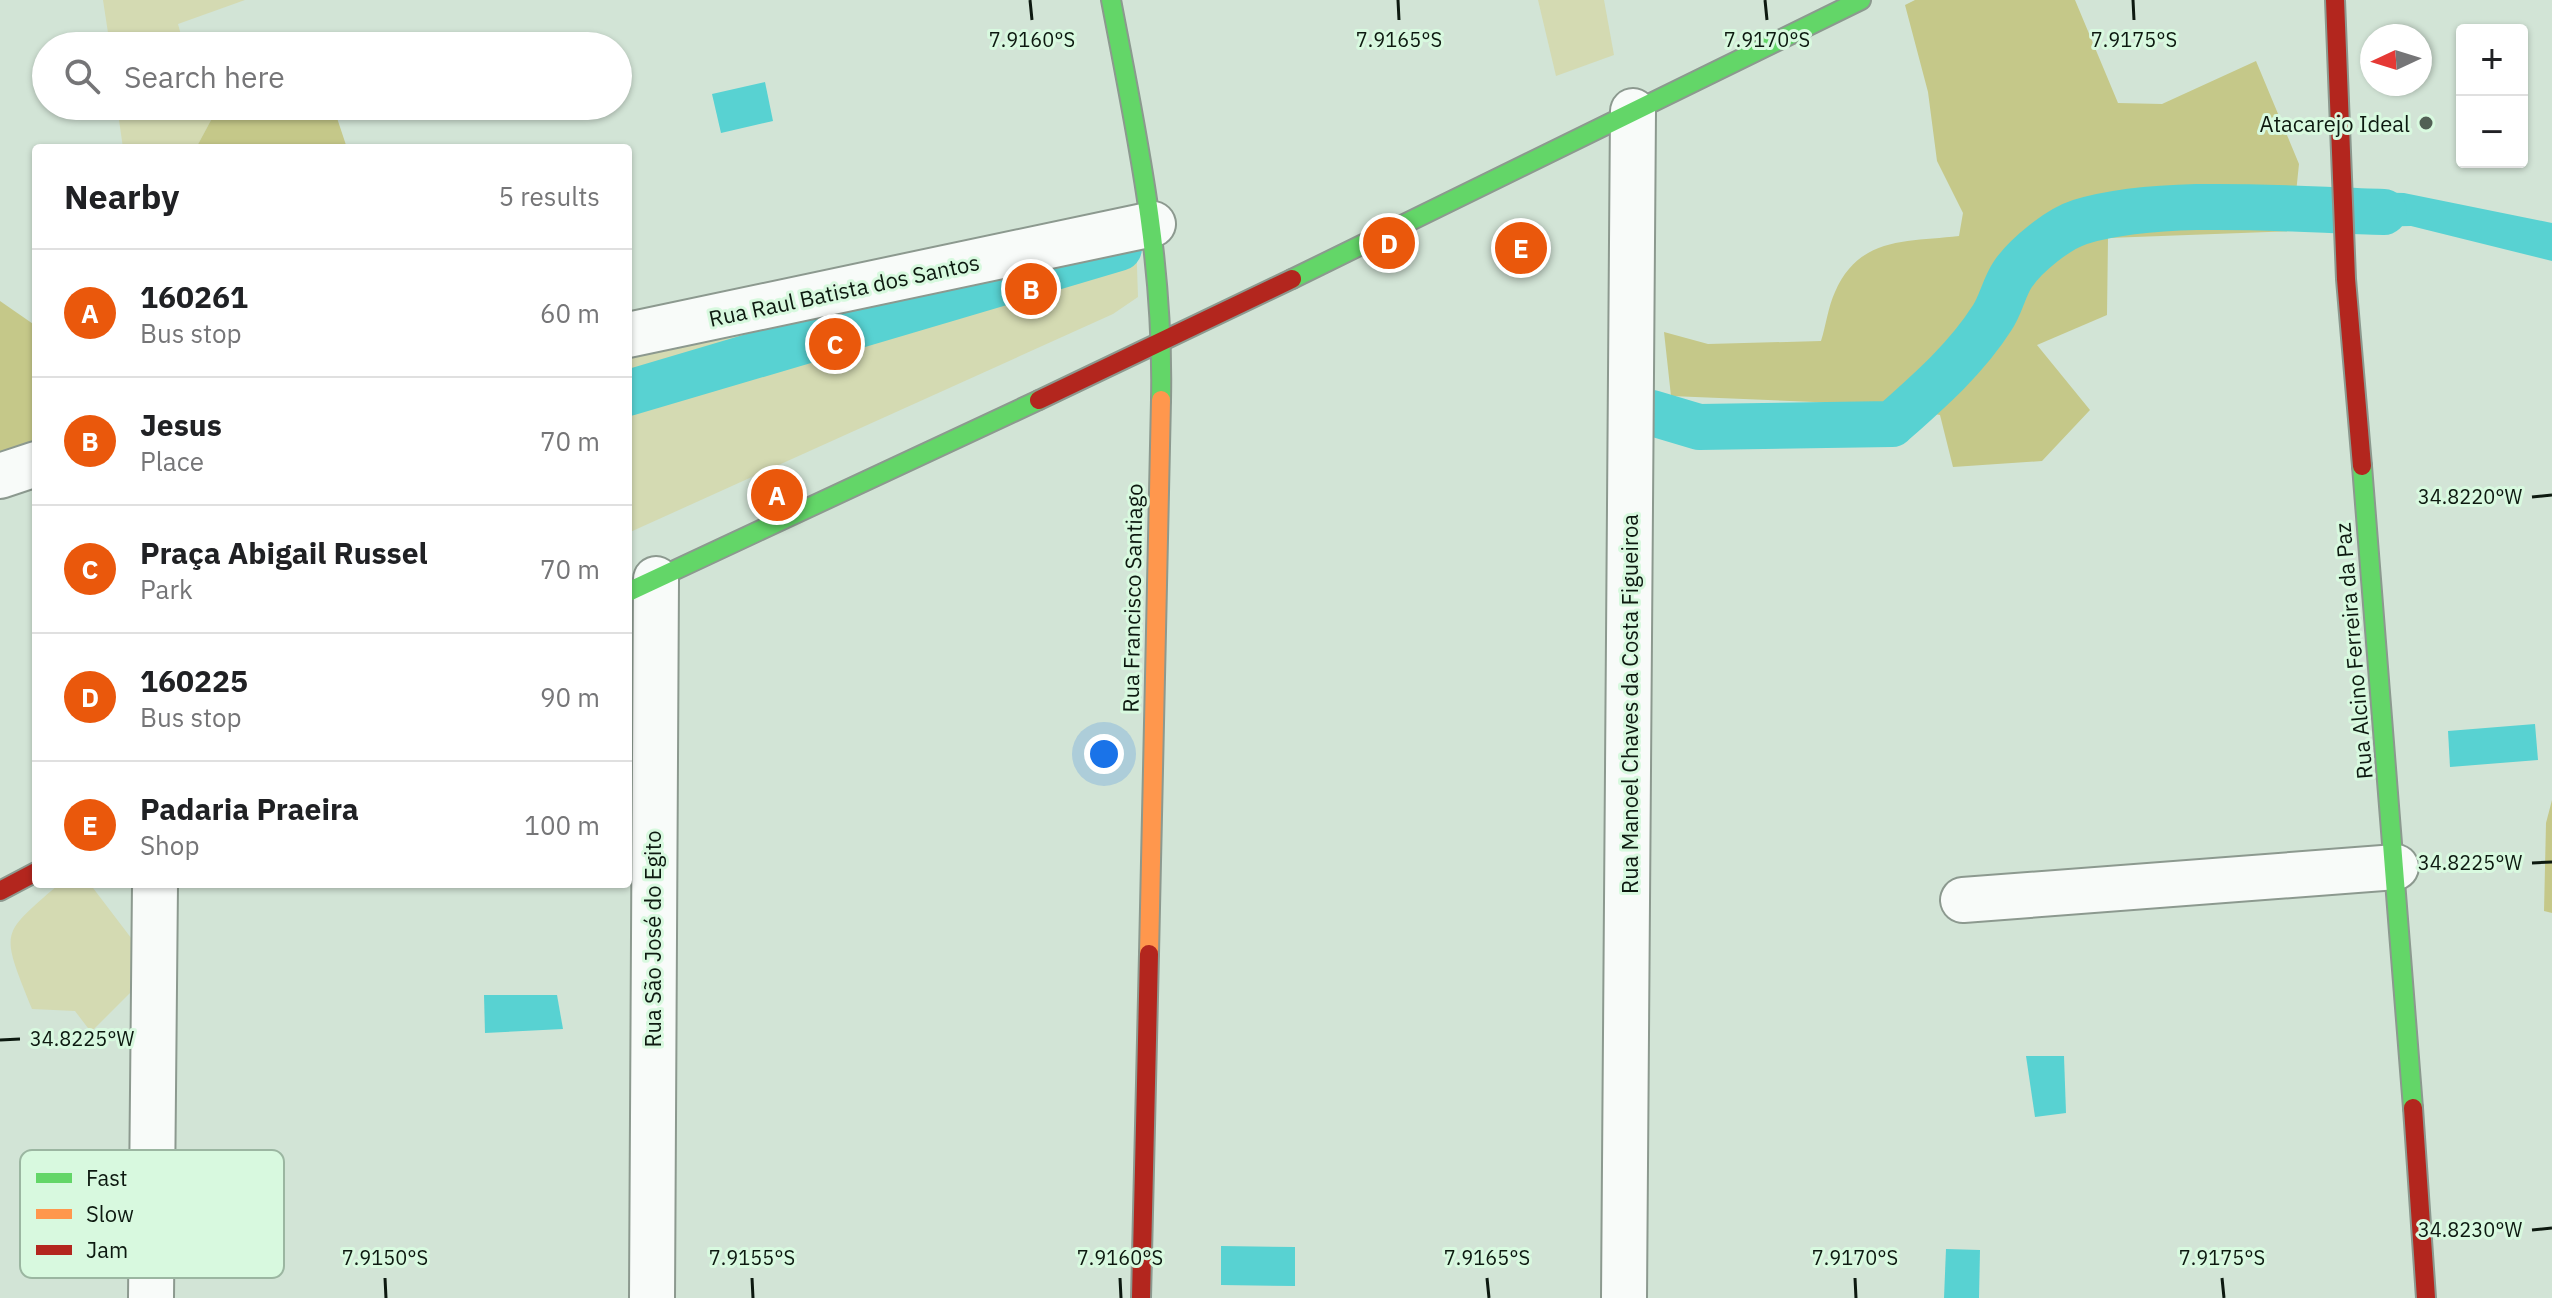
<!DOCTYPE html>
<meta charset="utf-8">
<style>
:root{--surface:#fff;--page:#f2f2f2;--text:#202124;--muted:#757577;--line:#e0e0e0;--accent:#ea580c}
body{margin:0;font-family:"IBM Plex Sans",sans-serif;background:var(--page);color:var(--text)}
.controls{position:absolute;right:24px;top:24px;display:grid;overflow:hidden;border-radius:8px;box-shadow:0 2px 6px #0004}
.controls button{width:72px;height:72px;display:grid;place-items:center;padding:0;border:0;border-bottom:2px solid var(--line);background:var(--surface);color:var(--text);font:40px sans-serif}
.compass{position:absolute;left:2360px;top:24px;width:72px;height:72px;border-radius:50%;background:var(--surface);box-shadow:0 2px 6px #0004;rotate:266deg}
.you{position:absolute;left:1104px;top:754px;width:28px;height:28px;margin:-20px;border:6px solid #fff;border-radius:50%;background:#1a73e8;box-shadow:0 0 0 12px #1a73e833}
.badge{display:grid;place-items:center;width:52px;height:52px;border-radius:50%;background:var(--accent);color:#fff;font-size:26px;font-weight:700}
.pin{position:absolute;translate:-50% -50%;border:4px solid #fff;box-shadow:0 2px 8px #0006}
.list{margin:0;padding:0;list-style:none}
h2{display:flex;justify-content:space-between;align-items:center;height:104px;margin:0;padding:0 32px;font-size:34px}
h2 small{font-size:26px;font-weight:400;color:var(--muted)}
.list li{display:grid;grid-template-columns:52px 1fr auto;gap:24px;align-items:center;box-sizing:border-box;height:128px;padding:0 32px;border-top:2px solid var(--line)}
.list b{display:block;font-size:30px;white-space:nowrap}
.list p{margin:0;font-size:26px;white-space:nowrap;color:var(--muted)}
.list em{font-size:26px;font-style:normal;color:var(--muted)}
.icon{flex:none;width:44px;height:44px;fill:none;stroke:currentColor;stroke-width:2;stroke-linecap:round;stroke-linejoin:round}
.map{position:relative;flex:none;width:2552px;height:1298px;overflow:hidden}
.search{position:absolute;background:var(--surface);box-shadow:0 2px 6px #0004;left:32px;top:32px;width:600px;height:88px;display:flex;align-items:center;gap:20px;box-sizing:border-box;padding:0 28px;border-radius:44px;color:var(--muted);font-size:30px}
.panel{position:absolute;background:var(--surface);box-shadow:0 2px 6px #0004;left:32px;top:144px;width:600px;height:744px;border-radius:8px}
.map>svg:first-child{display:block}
</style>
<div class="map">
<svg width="2552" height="1298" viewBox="0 0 2552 1298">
<rect width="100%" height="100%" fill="#d2e4d6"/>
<g fill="#d4dab2">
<polygon points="103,0 245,0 178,24 184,46 110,46"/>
<polygon points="1538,0 1604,0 1614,55 1556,76"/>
<polygon points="117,106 215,106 217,109 196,148 123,148"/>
<polygon points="1135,206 1138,297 1113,314 628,533 628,312"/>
<path d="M59,884h31l51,67 -9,40 -41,41 -16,-21 -43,-2c-32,-80 -32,-73 27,-125z"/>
</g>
<g fill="#c5c889">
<path d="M1915,0h160l43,103 44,1 94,-43 43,103 -7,67 -184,7 -1,77 -70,30 53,65 -48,51 -89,6 -13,-52 -54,-10 -215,-9 -7,-64 44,12 113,-3c5,-16 7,-34 14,-49 24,-56 73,-50 124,-56l4,-23 -26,-52 -9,-69 -23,-87z"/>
<polygon points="231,106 333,106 347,148 196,148 217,109"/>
<polygon points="0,301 36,326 36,451 0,458"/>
<polygon points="2552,800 2552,913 2544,911 2546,823"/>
</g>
<g fill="#58d2d2">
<polygon points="765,82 773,121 721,133 712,94"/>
<polygon points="2364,192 2404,193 2552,223 2552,261 2411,226 2366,227"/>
<polygon points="2535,724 2538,760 2450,767 2448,731"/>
<polygon points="484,995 557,995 563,1029 485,1033"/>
<polygon points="2026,1056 2064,1056 2066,1113 2035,1117"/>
<polygon points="1221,1246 1295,1247 1295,1286 1221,1285"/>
<polygon points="1946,1249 1980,1250 1979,1298 1944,1298"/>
</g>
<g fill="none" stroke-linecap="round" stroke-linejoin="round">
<g stroke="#58d2d2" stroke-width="46">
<polyline points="628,393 1119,248"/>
<path d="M1652,413l47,14 193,-3c36,-32 74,-65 100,-106 9,-13 12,-31 21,-44 13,-19 45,-45 67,-52 83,-25 215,-12 304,-10"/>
</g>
<defs>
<g id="street">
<polyline points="628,335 1153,224"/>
<polyline points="0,476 36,464"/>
<polyline points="1963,900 2396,867"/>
<polyline points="151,1298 155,884"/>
<polyline points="652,1298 656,579"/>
<polyline points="1624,1298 1633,111"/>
</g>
<g id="fast">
<path d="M1111,0c26,136 53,260 50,400"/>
<polyline points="1292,279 1861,0"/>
<polyline points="2362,466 2413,1108"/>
<polyline points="628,592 1039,400"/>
</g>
<polyline id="slow" points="1149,954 1161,400"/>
<g id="jam">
<polyline points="2335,0 2346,279 2362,466"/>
<polyline points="1039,400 1292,279"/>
<polyline points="0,891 36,872"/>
<polyline points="2413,1108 2426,1298"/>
<polyline points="1141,1298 1149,954"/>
</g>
</defs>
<use href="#street" stroke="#8c998f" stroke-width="48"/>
<use href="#fast" stroke="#8c998f" stroke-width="22"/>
<use href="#slow" stroke="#8c998f" stroke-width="22"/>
<use href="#jam" stroke="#8c998f" stroke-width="22"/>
<use href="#street" stroke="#f8fbf9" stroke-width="44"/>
<use href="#fast" stroke="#63d668" stroke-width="18"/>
<use href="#slow" stroke="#ff974d" stroke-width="18"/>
<use href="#jam" stroke="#b3261e" stroke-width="18"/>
</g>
<path fill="none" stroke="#0d1910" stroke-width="3" d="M1030,0l2,20M1398,0l1,20M1765,0l2,20M2133,0l1,20M2532,497l20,-2M2532,863l20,-1M0,1040l20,-1M2532,1230l20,-2M385,1278l1,20M752,1278l1,20M1120,1278l1,20M1487,1278l2,20M1855,1278l1,20M2222,1278l2,20"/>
<circle fill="#526055" stroke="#d8f9df" stroke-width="3" cx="2426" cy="123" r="8"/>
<g text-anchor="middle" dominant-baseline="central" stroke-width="6" stroke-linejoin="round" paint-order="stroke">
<g font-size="22" fill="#0d1910" stroke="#d8f9df" text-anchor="end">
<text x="2410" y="123">Atacarejo Ideal</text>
</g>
<g font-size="22" fill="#0d1910" stroke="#d8f9df">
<text transform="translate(844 290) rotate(-12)">Rua Raul Batista dos Santos</text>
<text transform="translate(1132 598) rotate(-89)">Rua Francisco Santiago</text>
<text transform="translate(2353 651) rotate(-95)">Rua Alcino Ferreira da Paz</text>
<text transform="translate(1629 704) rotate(-90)">Rua Manoel Chaves da Costa Figueiroa</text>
<text transform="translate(652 939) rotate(-90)">Rua São José do Egito</text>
</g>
</g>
<rect x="20" y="1150" width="264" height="128" rx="12" fill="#d8f9df" stroke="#9bb6a1" stroke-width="2"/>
<rect x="36" y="1173" width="36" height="10" fill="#63d668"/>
<rect x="36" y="1209" width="36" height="10" fill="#ff974d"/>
<rect x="36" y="1245" width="36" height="10" fill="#b3261e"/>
<g font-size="22" fill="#0d1910">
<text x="86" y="1186">Fast</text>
<text x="86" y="1222">Slow</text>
<text x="86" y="1258">Jam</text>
</g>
<g font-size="20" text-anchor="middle" fill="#0d1910" stroke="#d8f9df" stroke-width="6" stroke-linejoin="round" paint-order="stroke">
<text x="1032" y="47">7.9160°S</text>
<text x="1399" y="47">7.9165°S</text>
<text x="1767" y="47">7.9170°S</text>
<text x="2134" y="47">7.9175°S</text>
<text x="2470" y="504">34.8220°W</text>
<text x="2470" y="870">34.8225°W</text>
<text x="82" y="1046">34.8225°W</text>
<text x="2470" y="1237">34.8230°W</text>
<text x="385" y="1265">7.9150°S</text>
<text x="752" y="1265">7.9155°S</text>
<text x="1120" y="1265">7.9160°S</text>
<text x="1487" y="1265">7.9165°S</text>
<text x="1855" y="1265">7.9170°S</text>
<text x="2222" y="1265">7.9175°S</text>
</g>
</svg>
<div class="controls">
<button>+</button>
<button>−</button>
</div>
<svg class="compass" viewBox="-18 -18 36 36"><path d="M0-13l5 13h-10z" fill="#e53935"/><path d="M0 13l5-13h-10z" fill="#757577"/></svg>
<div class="you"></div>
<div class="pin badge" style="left:777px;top:495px">A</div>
<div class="pin badge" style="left:1031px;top:289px">B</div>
<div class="pin badge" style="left:835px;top:344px">C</div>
<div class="pin badge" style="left:1389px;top:243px">D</div>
<div class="pin badge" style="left:1521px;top:248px">E</div>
<div class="search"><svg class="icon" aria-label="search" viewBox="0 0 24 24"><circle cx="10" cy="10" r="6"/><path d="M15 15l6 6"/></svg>Search here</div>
<section class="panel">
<h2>Nearby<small>5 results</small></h2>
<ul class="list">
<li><span class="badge">A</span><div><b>160261</b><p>Bus stop</p></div><em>60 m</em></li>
<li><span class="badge">B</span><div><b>Jesus</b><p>Place</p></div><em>70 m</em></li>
<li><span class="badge">C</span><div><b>Praça Abigail Russel</b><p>Park</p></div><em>70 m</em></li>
<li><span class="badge">D</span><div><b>160225</b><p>Bus stop</p></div><em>90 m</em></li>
<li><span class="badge">E</span><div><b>Padaria Praeira</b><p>Shop</p></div><em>100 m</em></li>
</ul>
</section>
</div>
